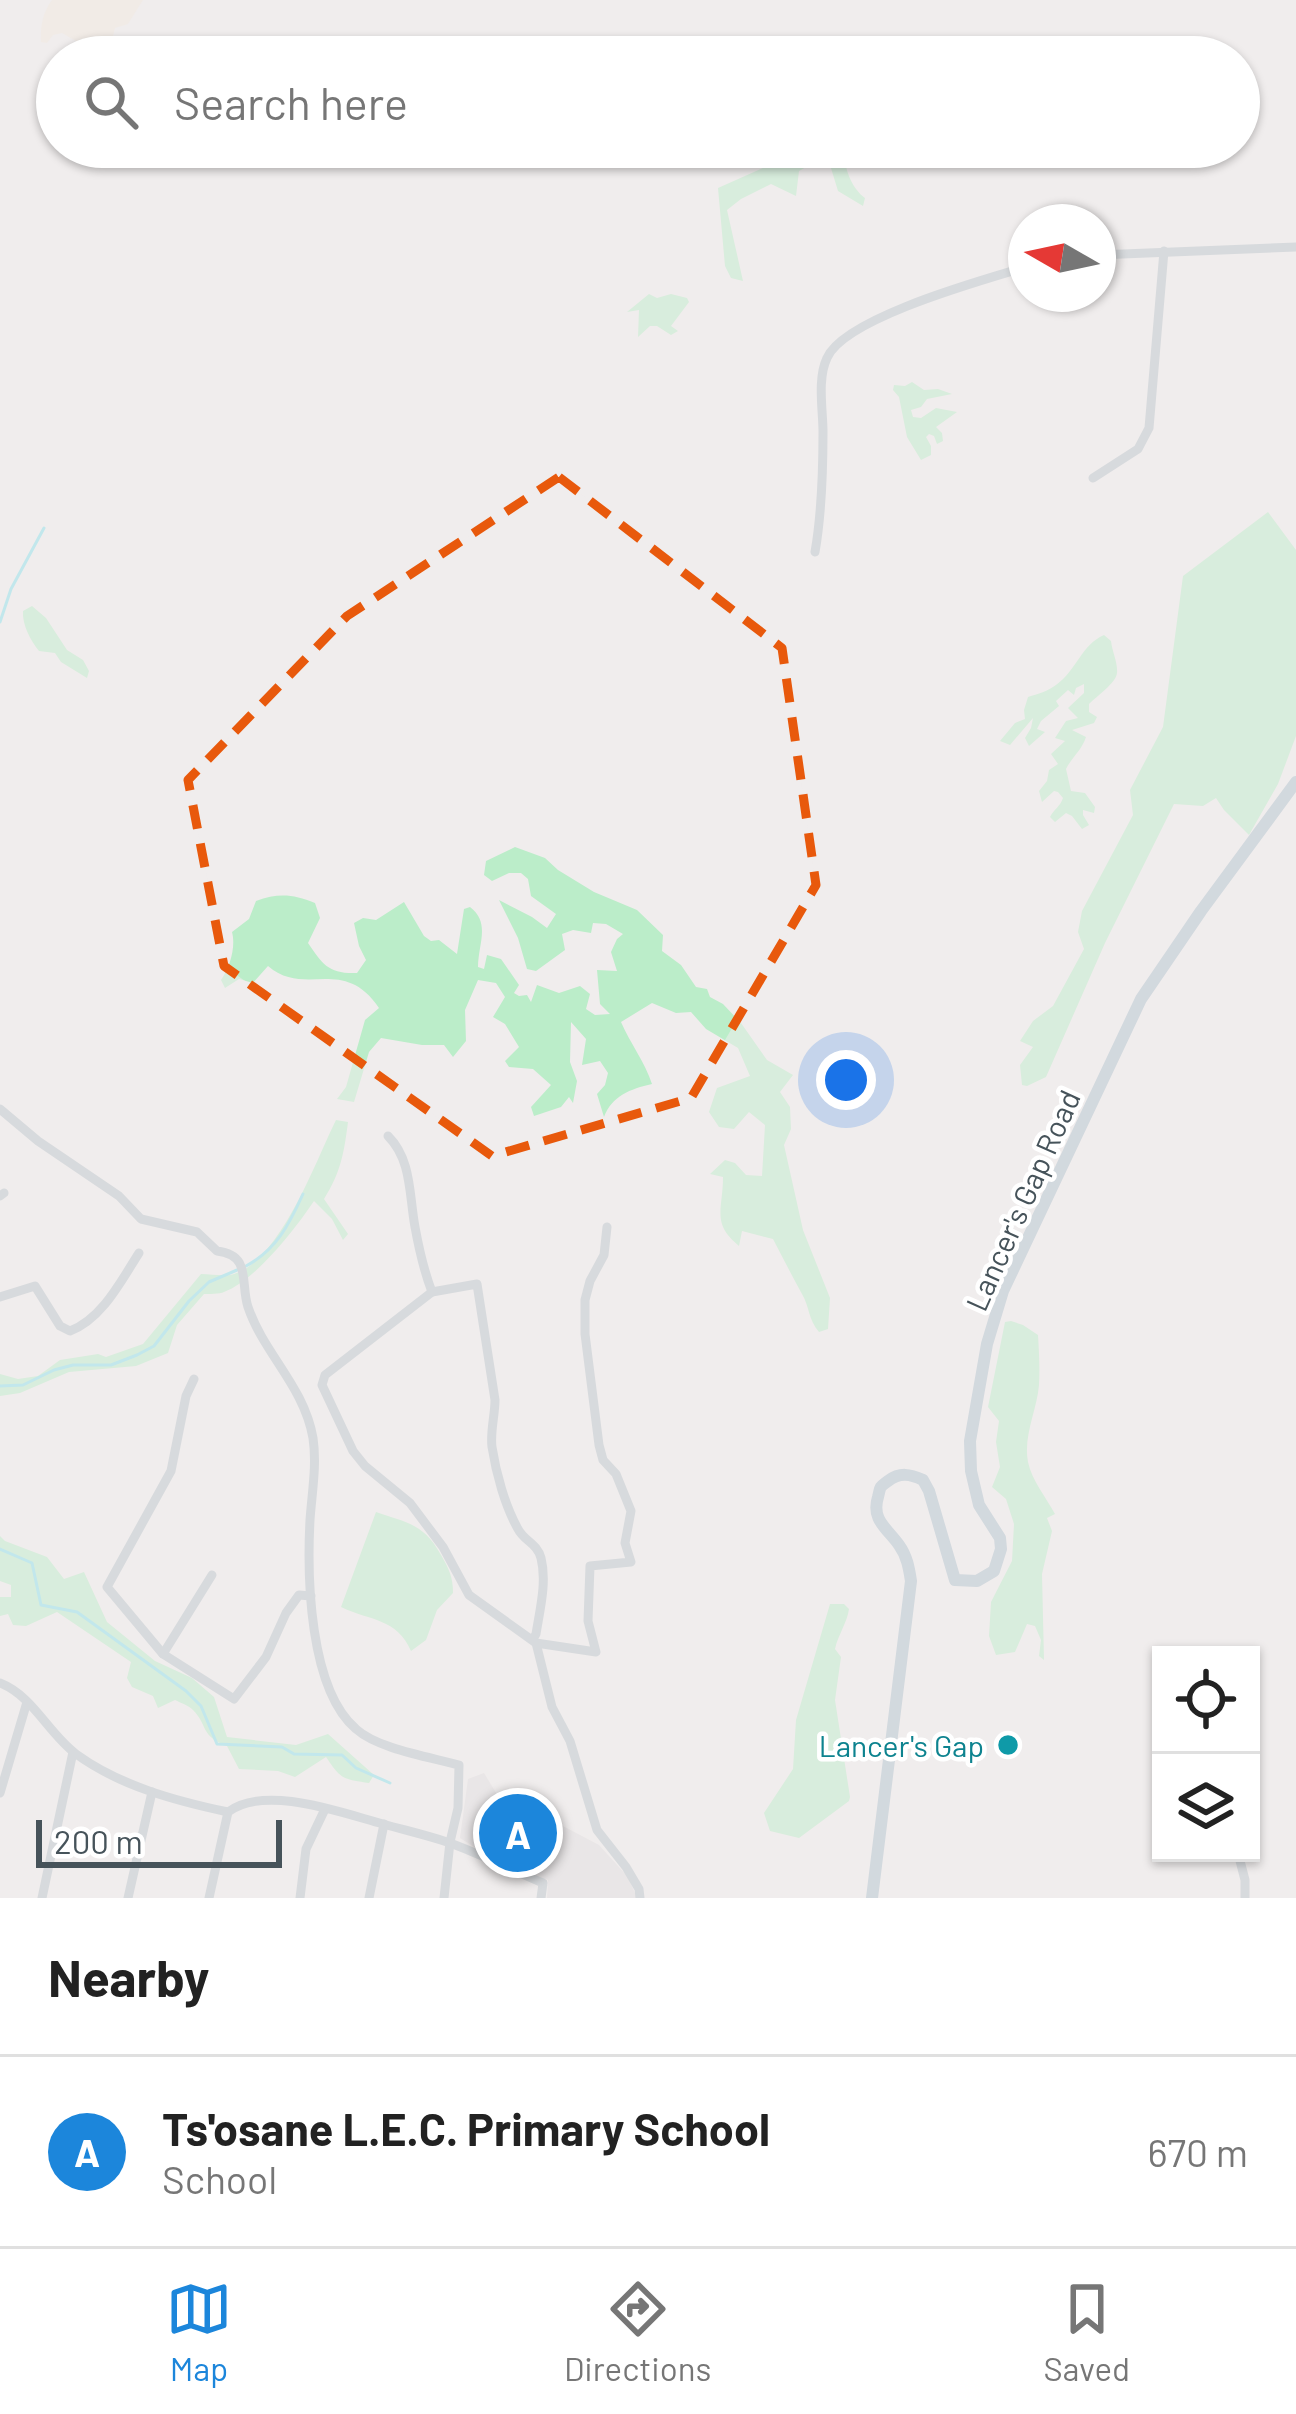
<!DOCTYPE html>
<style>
:root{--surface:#fff;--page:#f6f6f6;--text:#222;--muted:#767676;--line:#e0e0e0;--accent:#1c86db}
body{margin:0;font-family:Barlow,sans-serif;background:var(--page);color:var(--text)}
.controls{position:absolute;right:36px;bottom:36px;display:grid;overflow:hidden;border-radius:0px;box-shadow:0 3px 9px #0004}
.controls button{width:108px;height:108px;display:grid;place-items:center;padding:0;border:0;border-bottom:3px solid var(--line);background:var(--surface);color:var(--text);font:60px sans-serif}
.compass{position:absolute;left:1008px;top:204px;width:108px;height:108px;border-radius:50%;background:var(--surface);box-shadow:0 3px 9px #0004;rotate:279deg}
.scale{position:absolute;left:36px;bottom:30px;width:246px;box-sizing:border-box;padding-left:12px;border:6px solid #46535a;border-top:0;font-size:33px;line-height:42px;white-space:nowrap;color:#46535a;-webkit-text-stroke:9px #fff;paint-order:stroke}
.you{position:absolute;left:846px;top:1080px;width:42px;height:42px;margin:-30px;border:9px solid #fff;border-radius:50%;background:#1a73e8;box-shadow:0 0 0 18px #1a73e833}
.badge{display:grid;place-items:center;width:78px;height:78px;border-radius:50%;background:var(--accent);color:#fff;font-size:39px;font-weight:700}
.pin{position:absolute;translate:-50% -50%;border:6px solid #fff;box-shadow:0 3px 12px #0006}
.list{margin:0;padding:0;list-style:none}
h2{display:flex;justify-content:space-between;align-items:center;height:156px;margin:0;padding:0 48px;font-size:51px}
h2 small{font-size:39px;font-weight:400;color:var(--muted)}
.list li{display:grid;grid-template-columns:78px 1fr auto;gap:36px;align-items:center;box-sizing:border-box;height:192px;padding:0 48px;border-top:3px solid var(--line)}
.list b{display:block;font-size:45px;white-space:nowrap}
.list p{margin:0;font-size:39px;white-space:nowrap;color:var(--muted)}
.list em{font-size:39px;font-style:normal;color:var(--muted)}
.icon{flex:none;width:66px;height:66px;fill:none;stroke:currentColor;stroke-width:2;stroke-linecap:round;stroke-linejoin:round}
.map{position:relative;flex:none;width:1296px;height:1898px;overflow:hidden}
.search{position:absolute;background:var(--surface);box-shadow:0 3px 9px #0004;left:36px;right:36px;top:36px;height:132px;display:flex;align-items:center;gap:30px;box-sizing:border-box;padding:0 42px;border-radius:66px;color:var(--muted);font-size:45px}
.sheet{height:348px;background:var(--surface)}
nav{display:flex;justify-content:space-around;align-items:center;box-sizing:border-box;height:168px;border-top:3px solid var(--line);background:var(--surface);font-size:33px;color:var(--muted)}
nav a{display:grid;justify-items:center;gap:6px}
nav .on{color:var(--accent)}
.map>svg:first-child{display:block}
</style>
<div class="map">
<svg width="1296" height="1898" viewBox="0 0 1296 1898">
<rect width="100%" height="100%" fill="#f0eded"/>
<polygon fill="#e1dedf" points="484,1773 518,1829 542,1815 599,1845 628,1877 637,1898 547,1898 548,1880 498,1862 460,1838 468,1779"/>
<g fill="#bbedc9">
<path d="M810,147h36c-4,18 5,41 19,51l-2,8 -25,-15 -11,-36 -28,16 -3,25 -25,-12 -30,15 -14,11 16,71 -12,-3 -6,-12 -7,-78z"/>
<polygon points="649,294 657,298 671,294 687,298 689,302 671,326 678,331 671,335 657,326 650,326 638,337 639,310 627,312"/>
<polygon points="912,382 924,390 938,389 952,394 927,399 921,407 911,410 913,417 921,418 936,408 957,412 936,427 942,433 943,441 937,444 934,436 929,434 926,437 931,446 931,455 921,460 907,437 899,397 893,390 894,385 905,386"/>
<polygon points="1268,512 1296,550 1296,736 1278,784 1249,835 1224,810 1216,798 1203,806 1174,804 1105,943 1046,1077 1027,1086 1022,1085 1020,1065 1033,1047 1020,1041 1033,1021 1053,1006 1084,949 1078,932 1082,911 1133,815 1130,790 1163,727 1183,576"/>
<path d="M32,606l14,12 21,32 16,10 6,11 -2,7 -26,-16 -6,-9 -16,-2c-8,-10 -17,-26 -16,-40z"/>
<path d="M1104,635l7,6c1,10 7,22 6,32 -1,10 -20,23 -28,31v8l8,5 -3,6 -22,7 14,7c-4,13 -14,20 -20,32l5,22 14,2 10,14 -1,6 -11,-3v5l6,10 -7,4 -10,-13 -6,-3 -11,9 -5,-5c4,-8 10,-10 13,-19l-5,-6 -4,-1 -12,11 -3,-11 8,-10 2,-11 9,-6 -7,-10 14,-13 -10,-3 11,-17 12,-3 -10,-10 16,-15v-9l-8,4 -2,7 -6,-5 -12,11 3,5 -18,15 -4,8 8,3 -16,14 -4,-8 6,-10 2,-10 -23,27 -10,-4 15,-18 10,-4 -1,-9 4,-13c10,-3 20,-6 28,-12 21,-15 25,-40 48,-50z"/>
<path d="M515,847l30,11 13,12 36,22 43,18 26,25 -1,16 19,14 15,22 11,2 3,8 13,7 18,19 26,37 26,15 -13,17 10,15 1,22 -7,16 19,85 27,68 -2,31 -9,3c-11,-13 -9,-24 -17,-38 -10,-18 -19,-36 -29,-55l-31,-8 -3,15c-28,-23 -16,-36 -16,-69l-13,-3 15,-14 10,3 11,12 16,1 3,-51 -16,-13 -15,17 -15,-2 -10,-15 8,-24 33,-12 -12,-28 -32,-19 -15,-17 -15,1 -24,-10 -31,19c9,21 24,40 31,62 -22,5 -40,12 -48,33l-7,-23 8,-9 3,-12 -8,-12 -18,4 4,-26 -15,-17 -1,40 7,19 -4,22 -4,-6 -8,10 -27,9 -3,-9 20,-22 -18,-16 -24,-2 -4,-6 14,-14 -14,-23 -12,-7 12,-20 -9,-14 -18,-3 -13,30 1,31 -13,16 -9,-12h-22l-41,-7 -12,14 -15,50 -17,-3 9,-12 19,-67 14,-12c-36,-53 -74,-10 -111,-42l-15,17 -14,-4 -14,9 -4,-8c9,-13 15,-33 11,-48l17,-13 7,-18c22,-8 37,-7 59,2l5,15 -12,25c15,22 21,31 49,30l9,-13 -7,-14 -5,-23 9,-5 13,2 28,-18 20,34 7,5 8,-1 18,14 7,-45 6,-2c21,16 8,37 8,60l6,2 3,-14 14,4 18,26 -5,8 5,3 8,-1 4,7 6,-17 22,8 21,-7 10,8 -4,15 9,6 15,-1 -10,-10 -3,-34 20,1 -6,-19 6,-13 6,-5 -17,-10 -13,-1 -2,10 -18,-3 -11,4 3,16 -29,21 -9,-2 -9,-31 -19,-38 33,17 15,11 9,-14 -25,-18 -3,-17 -7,-6h-12l-17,8 -8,-6 2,-14z"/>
<path d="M336,1120l12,2c-4,31 -7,50 -24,77l24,35 -5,6 -11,-21 -18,-18c-19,28 -58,79 -90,91 -4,2 -16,2 -20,2l-27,31 -9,28 -32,13 -67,6 -49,21 -20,3v-22l18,5 20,-3 22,-16 38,-6 8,3 37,-13 58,-70c9,0 20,2 29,1 49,-10 86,-115 106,-155z"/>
<path d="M1011,1321l12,4 15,10c1,17 2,33 1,50 -2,25 -16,51 -11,77 4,19 18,35 27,52l-8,4 5,13 -10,43 2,86 -5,-4 2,-16 -6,-14 -8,-2 -12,28 -19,3 -7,-19 2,-34 21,-41 2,-37 -8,-25 -14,-12 8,-20 -4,-25 3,-21 -11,-14 17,-85z"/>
<path d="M376,1512c32,11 48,12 65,43 8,14 12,22 12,38l-16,17 -11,30 -15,11c-14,-33 -41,-30 -70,-44z"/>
<path d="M0,1536l5,5 42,16 17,22 20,-7 23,50 48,39 37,17 22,19 13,40 69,8 32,-11 46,41 -5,8c-27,-4 -28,-4 -43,-26l-31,20 -17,-6 -39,-2 -12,-23c-27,-10 -19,-21 -34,-36 -5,-5 -12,-7 -18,-10l-17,8 -5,-12 -21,-9 -5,-9 4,-16 -74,-50 -31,14 -13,-1 -5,-11 -8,2v-19h11v-12l-11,-4z"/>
<path d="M830,1604h14l5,5c-2,14 -11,26 -14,40l6,8 -6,43 15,97 -1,4 -50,37 -29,-7 -6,-18 29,-44 3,-49z"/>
</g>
<path fill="#f1e9de" d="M52,0h91l-15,24 -13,4 -2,8 -25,12 -26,-15 -9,2 -6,8 -6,-1c-1,-16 2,-30 11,-42z"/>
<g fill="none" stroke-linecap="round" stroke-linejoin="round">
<g stroke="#89e1ea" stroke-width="3">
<polyline points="0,622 11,589 44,528"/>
<path d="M246,1266c30,-16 43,-41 57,-72"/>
<polyline points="0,1386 23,1385 54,1370 73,1365 111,1365 137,1355 154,1346 189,1301 209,1282 237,1270"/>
<polyline points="0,1549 32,1563 41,1605 77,1612 186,1691 201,1706 217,1744 282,1747 294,1754 342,1755 356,1768 390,1783"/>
</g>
<g stroke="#b9c4ca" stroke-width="9">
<polyline points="1098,255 1296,247"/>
<polyline points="1093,478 1138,449 1149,428 1164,251"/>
<path d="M815,552c7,-40 8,-79 8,-120 0,-22 -6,-53 4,-74 17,-40 156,-78 199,-91"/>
<path d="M0,1109l38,32 81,55 22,23 56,13 20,19c35,4 23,32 31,56 16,47 56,79 65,131 4,27 -1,54 -3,82 -3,56 -1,169 46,209 22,20 74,28 103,36l-1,43 -8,34 -6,56"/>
<path d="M388,1136c24,24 21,59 27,91 4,22 9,44 17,65l45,-8 18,116c0,15 -5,32 -3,47 4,26 13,59 26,82 6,12 19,14 23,29 6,24 -1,51 -5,76l-3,5"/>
<polyline points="0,1196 4,1193"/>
<polyline points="432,1292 325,1375 322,1385 353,1451 365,1466 410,1503 443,1547 469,1595 536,1643 552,1707 570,1741 597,1830 626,1867 639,1889 640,1898"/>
<path d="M0,1297l35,-11 25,40 10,5c32,-12 51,-50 69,-78"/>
<polyline points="194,1379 186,1396 171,1471 107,1587 163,1654 234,1699 266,1657 286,1613 299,1595 311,1596"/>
<polyline points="536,1643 596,1652 588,1621 590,1566 631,1562 625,1543 631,1511 616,1474 603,1460 599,1445 585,1334 585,1300 590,1281 604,1255 607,1227"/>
<polyline points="163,1654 212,1575"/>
<path d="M0,1683c33,13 48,50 76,71 44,32 100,47 152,58 37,-28 114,1 155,12 21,6 43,11 64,18 32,11 64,28 96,41l-2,15"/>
<polyline points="0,1793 27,1702"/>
<polyline points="1238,1853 1245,1880 1245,1898"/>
<polyline points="42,1898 73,1752"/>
<polyline points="128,1898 152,1792"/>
<polyline points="209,1898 228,1812"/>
<polyline points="300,1898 306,1849 325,1809"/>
<polyline points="369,1898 384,1824"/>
</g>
<path stroke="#adc0cc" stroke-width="12" d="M872,1898l39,-317c-2,-13 -4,-25 -12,-36 -12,-17 -28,-25 -21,-48 3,-12 1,-9 10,-16 12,-9 22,-7 35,-1l6,11 26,89 22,1 17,-10 7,-22 -1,-11 -21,-33 -8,-34 -1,-30 17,-97 16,-53 138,-292 60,-88 95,-129"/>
</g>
<path d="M0 0H1296V1898H0ZM559,477l223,171 34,237 -125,213 -199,58 -268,-190 -36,-186 159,-164z" fill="#f0eded" fill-opacity=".55" fill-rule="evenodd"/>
<path fill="none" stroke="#e8590c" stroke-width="9" stroke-dasharray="24 15" stroke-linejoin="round" d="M559,477l223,171 34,237 -125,213 -199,58 -268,-190 -36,-186 159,-164z"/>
<circle fill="#0f9aa8" stroke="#fff" stroke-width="4.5" cx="1008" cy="1745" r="12"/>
<g text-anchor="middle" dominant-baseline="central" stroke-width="9" stroke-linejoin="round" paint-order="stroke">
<g font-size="30" fill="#46535a" stroke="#fff">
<text transform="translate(1022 1200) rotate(-66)">Lancer's Gap Road</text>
</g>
<g font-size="30" fill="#0d838f" stroke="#fff" text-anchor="end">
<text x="984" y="1745">Lancer's Gap</text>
</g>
</g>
</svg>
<div class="controls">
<button><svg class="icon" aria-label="locate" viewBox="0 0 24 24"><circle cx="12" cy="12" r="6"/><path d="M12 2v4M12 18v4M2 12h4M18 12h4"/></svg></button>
<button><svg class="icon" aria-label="layers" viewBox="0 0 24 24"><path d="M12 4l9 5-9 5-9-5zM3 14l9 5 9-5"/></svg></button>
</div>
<svg class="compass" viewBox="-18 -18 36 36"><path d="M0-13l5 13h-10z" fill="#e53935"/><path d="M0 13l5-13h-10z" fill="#767676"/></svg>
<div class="scale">200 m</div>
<div class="you"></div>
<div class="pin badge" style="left:518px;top:1833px">A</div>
<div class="search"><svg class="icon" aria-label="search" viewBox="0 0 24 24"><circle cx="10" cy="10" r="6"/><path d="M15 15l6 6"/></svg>Search here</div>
</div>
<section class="sheet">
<h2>Nearby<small></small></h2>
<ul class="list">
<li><span class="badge">A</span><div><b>Ts'osane L.E.C. Primary School</b><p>School</p></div><em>670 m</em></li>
</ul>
</section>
<nav>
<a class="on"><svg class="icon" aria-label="map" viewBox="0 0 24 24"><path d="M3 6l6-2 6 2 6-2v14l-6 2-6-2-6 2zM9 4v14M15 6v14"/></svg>Map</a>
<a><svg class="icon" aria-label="directions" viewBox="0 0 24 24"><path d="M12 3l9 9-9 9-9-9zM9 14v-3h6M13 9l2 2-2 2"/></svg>Directions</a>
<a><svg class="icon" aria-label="saved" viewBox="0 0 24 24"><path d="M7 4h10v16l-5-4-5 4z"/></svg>Saved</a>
</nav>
